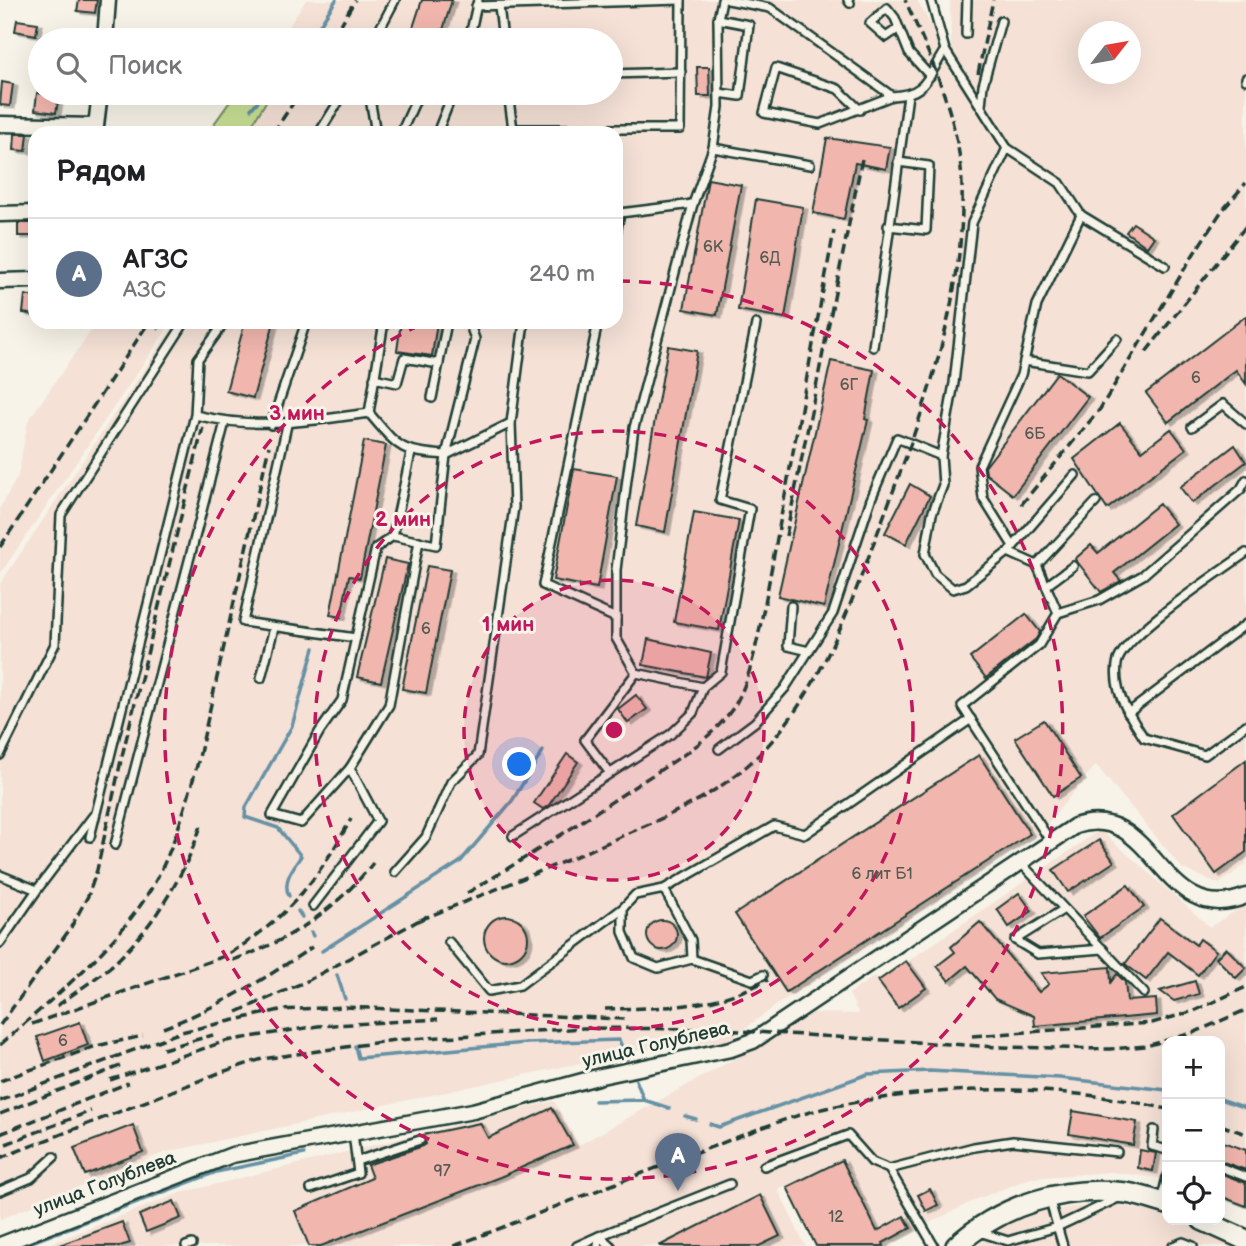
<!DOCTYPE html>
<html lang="ru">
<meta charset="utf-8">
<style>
:root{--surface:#fff;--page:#f2f2f2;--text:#202124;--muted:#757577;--line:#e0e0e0;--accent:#1f6fb2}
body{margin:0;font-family:"Balsamiq Sans",sans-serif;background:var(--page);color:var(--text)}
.controls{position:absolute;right:21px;bottom:21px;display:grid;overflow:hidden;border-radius:14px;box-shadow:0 7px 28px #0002}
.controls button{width:63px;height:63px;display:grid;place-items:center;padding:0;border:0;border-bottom:2px solid var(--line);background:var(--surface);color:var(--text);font:35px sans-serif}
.compass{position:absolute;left:1078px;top:21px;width:63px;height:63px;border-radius:50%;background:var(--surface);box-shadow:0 7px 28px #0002;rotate:59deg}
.you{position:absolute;left:520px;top:765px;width:24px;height:24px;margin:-18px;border:5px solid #fff;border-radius:50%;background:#1a73e8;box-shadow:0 0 0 10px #1a73e833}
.badge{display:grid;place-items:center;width:46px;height:46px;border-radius:50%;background:var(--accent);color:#fff;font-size:23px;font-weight:700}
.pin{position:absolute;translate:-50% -58px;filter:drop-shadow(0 2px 4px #0008)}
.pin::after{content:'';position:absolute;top:37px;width:24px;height:21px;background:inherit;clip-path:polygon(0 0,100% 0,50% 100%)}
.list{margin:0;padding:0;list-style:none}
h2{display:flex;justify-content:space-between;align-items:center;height:91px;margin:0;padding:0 28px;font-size:30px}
h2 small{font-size:23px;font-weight:400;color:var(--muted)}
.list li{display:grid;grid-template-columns:46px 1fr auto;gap:21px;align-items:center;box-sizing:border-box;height:112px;padding:0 28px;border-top:2px solid var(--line)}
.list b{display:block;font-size:26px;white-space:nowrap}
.list p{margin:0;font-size:23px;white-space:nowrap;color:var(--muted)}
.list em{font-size:23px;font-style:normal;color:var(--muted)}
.icon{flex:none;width:38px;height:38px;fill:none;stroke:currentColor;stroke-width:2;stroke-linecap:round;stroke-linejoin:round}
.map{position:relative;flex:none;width:1246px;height:1246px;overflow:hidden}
.search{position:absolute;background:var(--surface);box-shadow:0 7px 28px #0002;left:28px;top:28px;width:595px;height:77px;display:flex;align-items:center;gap:18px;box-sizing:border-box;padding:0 24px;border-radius:38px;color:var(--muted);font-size:26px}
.panel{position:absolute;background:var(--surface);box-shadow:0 7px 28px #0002;left:28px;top:126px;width:595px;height:203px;border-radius:21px}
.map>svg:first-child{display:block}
</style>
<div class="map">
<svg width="1246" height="1246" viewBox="0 0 1246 1246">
<defs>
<filter id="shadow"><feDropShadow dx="4.5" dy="2.5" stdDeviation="0" flood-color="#0004"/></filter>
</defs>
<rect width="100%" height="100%" fill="#f7f3e8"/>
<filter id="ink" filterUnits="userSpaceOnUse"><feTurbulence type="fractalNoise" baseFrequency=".0143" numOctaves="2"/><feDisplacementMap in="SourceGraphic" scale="14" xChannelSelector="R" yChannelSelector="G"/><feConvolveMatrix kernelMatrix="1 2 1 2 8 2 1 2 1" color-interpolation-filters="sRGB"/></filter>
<g filter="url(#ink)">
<g fill="#f5e1d6" fill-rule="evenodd">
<path d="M306,0h611l28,50 7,28 -2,-78h296v864l-27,20 -36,-15 -87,-104 -54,65 -264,174 -49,36 -88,10 -475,102 -166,67v-635l176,-262h440v-189h-394l25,-40h364v-53h-331zM1088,32h42v42h-42z"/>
<polygon points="97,322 172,322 0,574 0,508 18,476 28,421"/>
<polygon points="1100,830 1210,927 1246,904 1246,1206 1220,1196 1220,1041 1167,1041 1167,1179 1111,1172 1031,1178 977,1199 884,1246 842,1161 778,1189 805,1246 44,1246 180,1193 554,1101 579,1145 758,1046 807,1013 859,1014 849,994 875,976 879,981"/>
<polygon points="1119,1205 1152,1212 1244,1246 977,1246 1002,1226 1037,1213 1074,1207"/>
</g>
<polygon fill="#c8e096" stroke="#748e65" stroke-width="2" points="236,93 259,93 267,100 247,133 223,133 214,124"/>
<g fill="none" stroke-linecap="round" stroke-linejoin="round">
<g stroke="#6591a5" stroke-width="3.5">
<polyline points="310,40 336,0"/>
<polyline points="251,109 265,93"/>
<polyline points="158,329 162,322"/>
<path d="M289,896c-7,-15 4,-28 12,-40l-23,-28 -33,-11 1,-10 46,-81 22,-78"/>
<polyline points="298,911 302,917"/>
<polyline points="311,932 313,936"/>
<polyline points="322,951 460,862 512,801 543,751"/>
<polyline points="337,975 345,999"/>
<polyline points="355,1046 358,1058 526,1043 619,1040 627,1059"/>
<polyline points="636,1080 644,1100"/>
<polyline points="1220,1099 1246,1108"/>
<polyline points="595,1101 644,1100 669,1108"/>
<polyline points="685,1116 696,1119"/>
<polyline points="710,1124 719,1127 868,1074 930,1071 1060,1078 1167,1090"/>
<polyline points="21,1246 216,1172 304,1154"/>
</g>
</g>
<g fill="#f1b6ad" stroke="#1f3d34" stroke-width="2" filter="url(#shadow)">
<polygon points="79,0 97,0 95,13 77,11"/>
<polygon points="422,0 452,0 440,40 409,40"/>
<polygon points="17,20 38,23 36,35 15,31"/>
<polygon points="697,67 709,67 710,96 698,96"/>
<polygon points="2,82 13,84 10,106 0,105"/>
<polygon points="37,93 59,96 56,113 35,110"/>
<polygon points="15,134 28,134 26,151 14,150"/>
<polygon points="827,138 890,147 886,169 855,163 844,219 813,213"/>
<polygon points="708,179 741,185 717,315 684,309"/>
<polygon points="756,199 803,207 785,318 738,310"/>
<rect x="18" y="223" width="17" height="13"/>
<polygon points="1133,223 1154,237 1147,247 1126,232"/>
<polygon points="25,295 35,297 35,315 23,313"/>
<polygon points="1246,316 1246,384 1236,370 1168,422 1146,393"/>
<polygon points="245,322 274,322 253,398 226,391"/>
<polygon points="401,322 437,322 432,356 397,351"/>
<polygon points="668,346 697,351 665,532 636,526"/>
<polygon points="831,361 874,370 865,419 868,420 824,607 778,596"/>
<polygon points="1057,373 1088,397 1013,495 986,474 985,467"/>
<polygon points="1120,423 1142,451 1171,429 1186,449 1107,509 1074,459"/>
<polygon points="364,441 386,445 360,578 349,576 341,617 330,615"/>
<polygon points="1235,445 1246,462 1192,503 1180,487"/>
<polygon points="574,469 617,476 597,588 553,580"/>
<polygon points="910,484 930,496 906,544 885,533"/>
<polygon points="1159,504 1175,524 1114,573 1121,581 1101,592 1075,559 1091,545 1098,553"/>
<polygon points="694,512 739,520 719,630 674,622"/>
<polygon points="385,559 408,564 381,682 357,677"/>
<polygon points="427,566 450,570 426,693 402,689"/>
<polygon points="1026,614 1040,632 1036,639 986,678 970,658"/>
<polygon points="648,639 711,653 706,677 643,665"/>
<polygon points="636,695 647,709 628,723 618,709"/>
<polygon points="1044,720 1081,778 1053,796 1015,738"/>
<polygon points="567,754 578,762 549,805 543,809 534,803"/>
<polygon points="979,755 1030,834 786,992 735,914"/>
<polygon points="1246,760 1246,852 1216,874 1173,814"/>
<polygon points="1099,840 1114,862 1068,892 1053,870"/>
<polygon points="1128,885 1144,907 1100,938 1083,916"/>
<polygon points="1019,893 1032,911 1009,927 997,909"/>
<circle cx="506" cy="938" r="22"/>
<polygon points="1160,918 1196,945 1200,939 1216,951 1198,975 1168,952 1146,980 1125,964"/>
<circle cx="662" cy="935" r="15"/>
<polygon points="980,922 1039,992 1049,984 1041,973 1110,967 1111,982 1117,974 1125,982 1127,1001 1156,999 1157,1015 1035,1026 1034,1016 995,999 967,966 949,981 937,966 955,952 951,947"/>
<polygon points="1226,948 1246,968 1236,978 1216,958"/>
<polygon points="906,961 926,988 898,1008 878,981"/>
<polygon points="1195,981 1199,994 1174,1001 1160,991"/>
<polygon points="80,1022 88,1045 45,1061 37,1037"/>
<polygon points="552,1108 573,1145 500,1177 321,1246 309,1246 295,1211 372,1178 367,1165 423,1146 426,1144 423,1135 480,1123 488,1138"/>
<polygon points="1073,1111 1137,1122 1133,1145 1069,1134"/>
<polygon points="133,1125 143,1152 85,1175 74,1148"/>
<polygon points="1220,1141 1246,1150 1246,1170 1220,1161"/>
<polygon points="1140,1150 1156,1153 1153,1171 1138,1168"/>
<polygon points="842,1160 877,1231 904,1216 911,1228 883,1243 884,1246 816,1246 787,1187"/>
<polygon points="1220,1173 1246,1183 1246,1206 1220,1196"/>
<polygon points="930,1189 938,1205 926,1211 918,1195"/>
<polygon points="760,1195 780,1236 759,1246 659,1246"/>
<polygon points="174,1201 181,1218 146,1232 139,1215"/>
<polygon points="122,1222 130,1243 120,1246 57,1246"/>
</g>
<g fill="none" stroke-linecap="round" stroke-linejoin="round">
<defs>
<g id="lane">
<path d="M728,0l42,8 122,88c36,-2 35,-19 53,-46"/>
<polyline points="848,0 850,3"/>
<polyline points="931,0 945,50 1007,148 1060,183 1081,215 1037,305 1021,375 979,466 983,498 1013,546"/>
<polyline points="476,6 681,0"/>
<polyline points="499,6 503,40"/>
<polyline points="718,19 749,25 740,96 719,93"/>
<polyline points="899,28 886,37 870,23 887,8 895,18 909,53 930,76"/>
<polyline points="966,34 967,0"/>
<polyline points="374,40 395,0"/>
<polyline points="469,40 478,0"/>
<polyline points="611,74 681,72"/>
<polyline points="1246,78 1246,80"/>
<polyline points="369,93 376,133"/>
<polyline points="508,93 513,129 680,129 681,1"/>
<polyline points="981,106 983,85 1001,21"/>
<polyline points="860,110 838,89 776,68 764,113 820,124 892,96"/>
<polyline points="319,133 344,93"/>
<polyline points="401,133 419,93"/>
<polyline points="437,133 453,93"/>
<polyline points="713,148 810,165"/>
<polyline points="1081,215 1165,266"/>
<polyline points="888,226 926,230 929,166 898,162"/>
<polyline points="616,234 620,213 693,204"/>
<polyline points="598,322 543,585 616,618"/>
<polyline points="873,347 908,95"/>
<polyline points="1024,361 1088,371 1117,339"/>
<polyline points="374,378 397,383 404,358 439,364"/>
<polyline points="432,398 447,322"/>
<path d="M369,413c30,35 30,39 77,42l29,-116 -6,-17"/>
<polyline points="195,415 198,359 225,322"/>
<polyline points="271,425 306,322"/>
<polyline points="287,425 243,622 356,638"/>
<polyline points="1192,427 1223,404 1246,424"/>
<polyline points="411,453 393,536 436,545 446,455 511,423 524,322"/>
<polyline points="941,456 954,383 972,223 1007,148"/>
<polyline points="1011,549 1075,475"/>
<path d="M1246,553c-26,19 -126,84 -129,111 -4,29 12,50 27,74l61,17 41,-30"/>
<polyline points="1037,565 1096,502"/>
<polyline points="1046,586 1073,566"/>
<polyline points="791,606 788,646 809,651"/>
<polyline points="1058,613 1099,600 1143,575 1241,489 1246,480"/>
<polyline points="261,678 274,628"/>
<polyline points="703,687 721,672 750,509 720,500 756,324"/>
<polyline points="1128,713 1246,624"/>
<polyline points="719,749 755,722 785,688 833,613 871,499 897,438 941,456 943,485 932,514 925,554 935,574 953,589 966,585 1008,552 1037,565 1058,613 1039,645 962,706 1051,842"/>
<polyline points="0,755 55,644 61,515 185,322"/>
<polyline points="350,768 389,705 419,541"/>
<polyline points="609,772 585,740 636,673 616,638 616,570 627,479 634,428 693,204 713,148 719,107 718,19 722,0"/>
<polyline points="513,836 671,734 693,713 703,687 636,673"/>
<path d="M90,837l105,-422c64,15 110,7 174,-2l15,-91"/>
<polyline points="115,845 225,422"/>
<polyline points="1021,863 1144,993"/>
<polyline points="395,872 426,837 451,782 478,755 514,507 511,423"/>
<polyline points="0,875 37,890 93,816"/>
<polyline points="664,889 691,940 692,959 658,968 634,958 623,932 623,908 635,895 664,889 774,826 805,834 971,719"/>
<polyline points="313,906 378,821 350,768 301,823 272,815 320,731 342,700 376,548 393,536"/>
<polyline points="1064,909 1015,940 1038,954 1103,949"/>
<polyline points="449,942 489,991 520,985 623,908"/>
<polyline points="0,943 37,890"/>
<polyline points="692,959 752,980 763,975"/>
<polyline points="1154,1130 1152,1146 1167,1150"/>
<polyline points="357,1161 420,1140"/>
<polyline points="764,1166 848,1135 872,1162 889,1169"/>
<polyline points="1220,1167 1246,1177"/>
<polyline points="311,1189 358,1173 353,1133"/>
<polyline points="0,1191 31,1178 54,1157"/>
<polyline points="1049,1198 1063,1246"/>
<polyline points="1161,1202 1167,1177"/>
<polyline points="979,1232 1008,1241 1057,1227 1118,1198"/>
<polyline points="186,1246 192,1244"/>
<polyline points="577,1246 599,1236 611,1246"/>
<polyline points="598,1246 599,1236 730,1184"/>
<polyline points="934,1246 889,1169 974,1147 1013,1141 1117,1152"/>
<polyline points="1173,1246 1183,1242 1193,1246"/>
</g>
<g id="street">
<polyline points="105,40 108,0"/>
<polyline points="0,124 96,126 100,93"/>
<polyline points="0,214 35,213"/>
<polyline points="0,281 35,280"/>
<path d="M0,1245l232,-90 241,-44 128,-35 130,-27 22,-8 322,-215c80,-27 86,105 171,70"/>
</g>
<g id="secondary">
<polyline points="1202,1220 1246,1240"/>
<path d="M956,1246c45,-41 108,-61 170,-53 14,2 28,7 41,11"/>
</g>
</defs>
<use href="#lane" stroke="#1f3d34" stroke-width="12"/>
<use href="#street" stroke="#1f3d34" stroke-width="19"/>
<use href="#secondary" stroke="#1f3d34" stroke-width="24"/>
<use href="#lane" stroke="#f7f3e8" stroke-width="7"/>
<use href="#street" stroke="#f7f3e8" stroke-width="14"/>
<use href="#secondary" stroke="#f7f3e8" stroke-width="19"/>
<g stroke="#1f3d34" stroke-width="3.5" stroke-dasharray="10 5" stroke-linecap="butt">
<polyline points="332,40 355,0"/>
<polyline points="978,74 993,0"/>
<polyline points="273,133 300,93"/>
<polyline points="1146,352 1246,226"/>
<polyline points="1021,505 1100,409 1193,255 1221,212 1246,183"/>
<polyline points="786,536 862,159"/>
<polyline points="0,547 149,322"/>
<path d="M467,893c58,-34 114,-71 170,-108 36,-24 74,-43 98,-80 17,-29 23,-70 30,-102l69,-372"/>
<path d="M420,920c68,-28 137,-54 204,-85 44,-19 88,-38 124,-70 70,-62 102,-159 134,-244 40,-107 83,-216 80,-334 -1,-64 -31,-130 -57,-187"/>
<path d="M233,960c56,-19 103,-50 140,-97"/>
<path d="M57,1006c17,-13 36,-25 53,-39 40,-35 77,-94 92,-145"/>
<path d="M605,1009c61,-1 108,-1 163,-29"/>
<polyline points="237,1012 307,981 427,916"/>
<path d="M32,1024l193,-68c61,-35 93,-77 126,-137"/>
<polyline points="0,1025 70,929 88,896 97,870 122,756 203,427"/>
<path d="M163,1028c55,-21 101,-48 149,-81"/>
<polyline points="972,1036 1152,1023 1194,1011 1246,987"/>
<path d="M0,1045c47,-42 99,-83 137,-135 32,-42 47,-98 61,-148l71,-316"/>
<polyline points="163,1049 213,1035"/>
<polyline points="110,1080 226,1041 318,1026 438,1019"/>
<polyline points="0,1081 96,1046 143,1036"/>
<polyline points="0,1101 181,1032 280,1010 344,1007 624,1019"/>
<polyline points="0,1114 120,1066"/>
<polyline points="1220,1125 1246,1134"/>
<polyline points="0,1134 128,1083"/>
<polyline points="6,1144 91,1111"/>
<polyline points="0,1158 219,1073 262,1059 395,1040 583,1028 707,1029 997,1047 1110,1049 1146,1046 1195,1032 1246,1010"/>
<path d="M454,1246c81,-31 161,-63 242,-93 43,-16 86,-35 130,-45 112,-24 230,-25 341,1"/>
</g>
</g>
</g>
<circle cx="614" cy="730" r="150" fill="#c2185b" fill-opacity=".12"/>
<g fill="none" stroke="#c2185b" stroke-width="3.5" stroke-dasharray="12 9">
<circle cx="614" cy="730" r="150"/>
<circle cx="614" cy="730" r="299"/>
<path d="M618 281A449 449 0 1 1 424 323"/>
</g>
<g text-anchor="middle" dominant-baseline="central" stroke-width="6" stroke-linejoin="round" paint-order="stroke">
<g font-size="16" fill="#545b52">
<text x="713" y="247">6К</text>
<text x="770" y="258">6Д</text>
<text x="1196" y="378">6</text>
<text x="849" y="385">6Г</text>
<text x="1035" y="434">6Б</text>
<text x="426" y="629">6</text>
<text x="882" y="874">6 лит Б1</text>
<text x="63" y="1041">6</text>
<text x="442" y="1171">97</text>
<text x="836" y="1217">12</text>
</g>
<g font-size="19" fill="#1f3d34" stroke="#f7f3e8">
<text transform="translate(656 1045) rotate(-13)">улица Голублева</text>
<text transform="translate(105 1184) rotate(-21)">улица Голублева</text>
</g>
</g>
<circle cx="614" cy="730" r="10" fill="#c2185b" stroke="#f7f3e8" stroke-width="3.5"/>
<g font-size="21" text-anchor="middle" font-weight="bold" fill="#c2185b" stroke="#f7f3e8" stroke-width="6" stroke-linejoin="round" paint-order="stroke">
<text x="297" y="420">3 мин</text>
<text x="403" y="526">2 мин</text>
<text x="508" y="631">1 мин</text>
</g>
</svg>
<div class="controls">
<button>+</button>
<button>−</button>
<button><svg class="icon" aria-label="locate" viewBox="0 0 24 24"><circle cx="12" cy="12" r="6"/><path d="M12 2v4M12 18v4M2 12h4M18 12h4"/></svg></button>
</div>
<svg class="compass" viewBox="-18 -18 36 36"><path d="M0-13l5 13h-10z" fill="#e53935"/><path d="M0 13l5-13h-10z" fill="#757577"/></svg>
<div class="you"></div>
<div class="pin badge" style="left:678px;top:1191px;background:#5c6f8a">A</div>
<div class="search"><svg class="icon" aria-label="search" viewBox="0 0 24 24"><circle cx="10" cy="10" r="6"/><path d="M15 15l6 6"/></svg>Поиск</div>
<section class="panel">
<h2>Рядом<small></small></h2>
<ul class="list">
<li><span class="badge" style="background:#5c6f8a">A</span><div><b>АГЗС</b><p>АЗС</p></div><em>240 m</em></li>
</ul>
</section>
</div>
